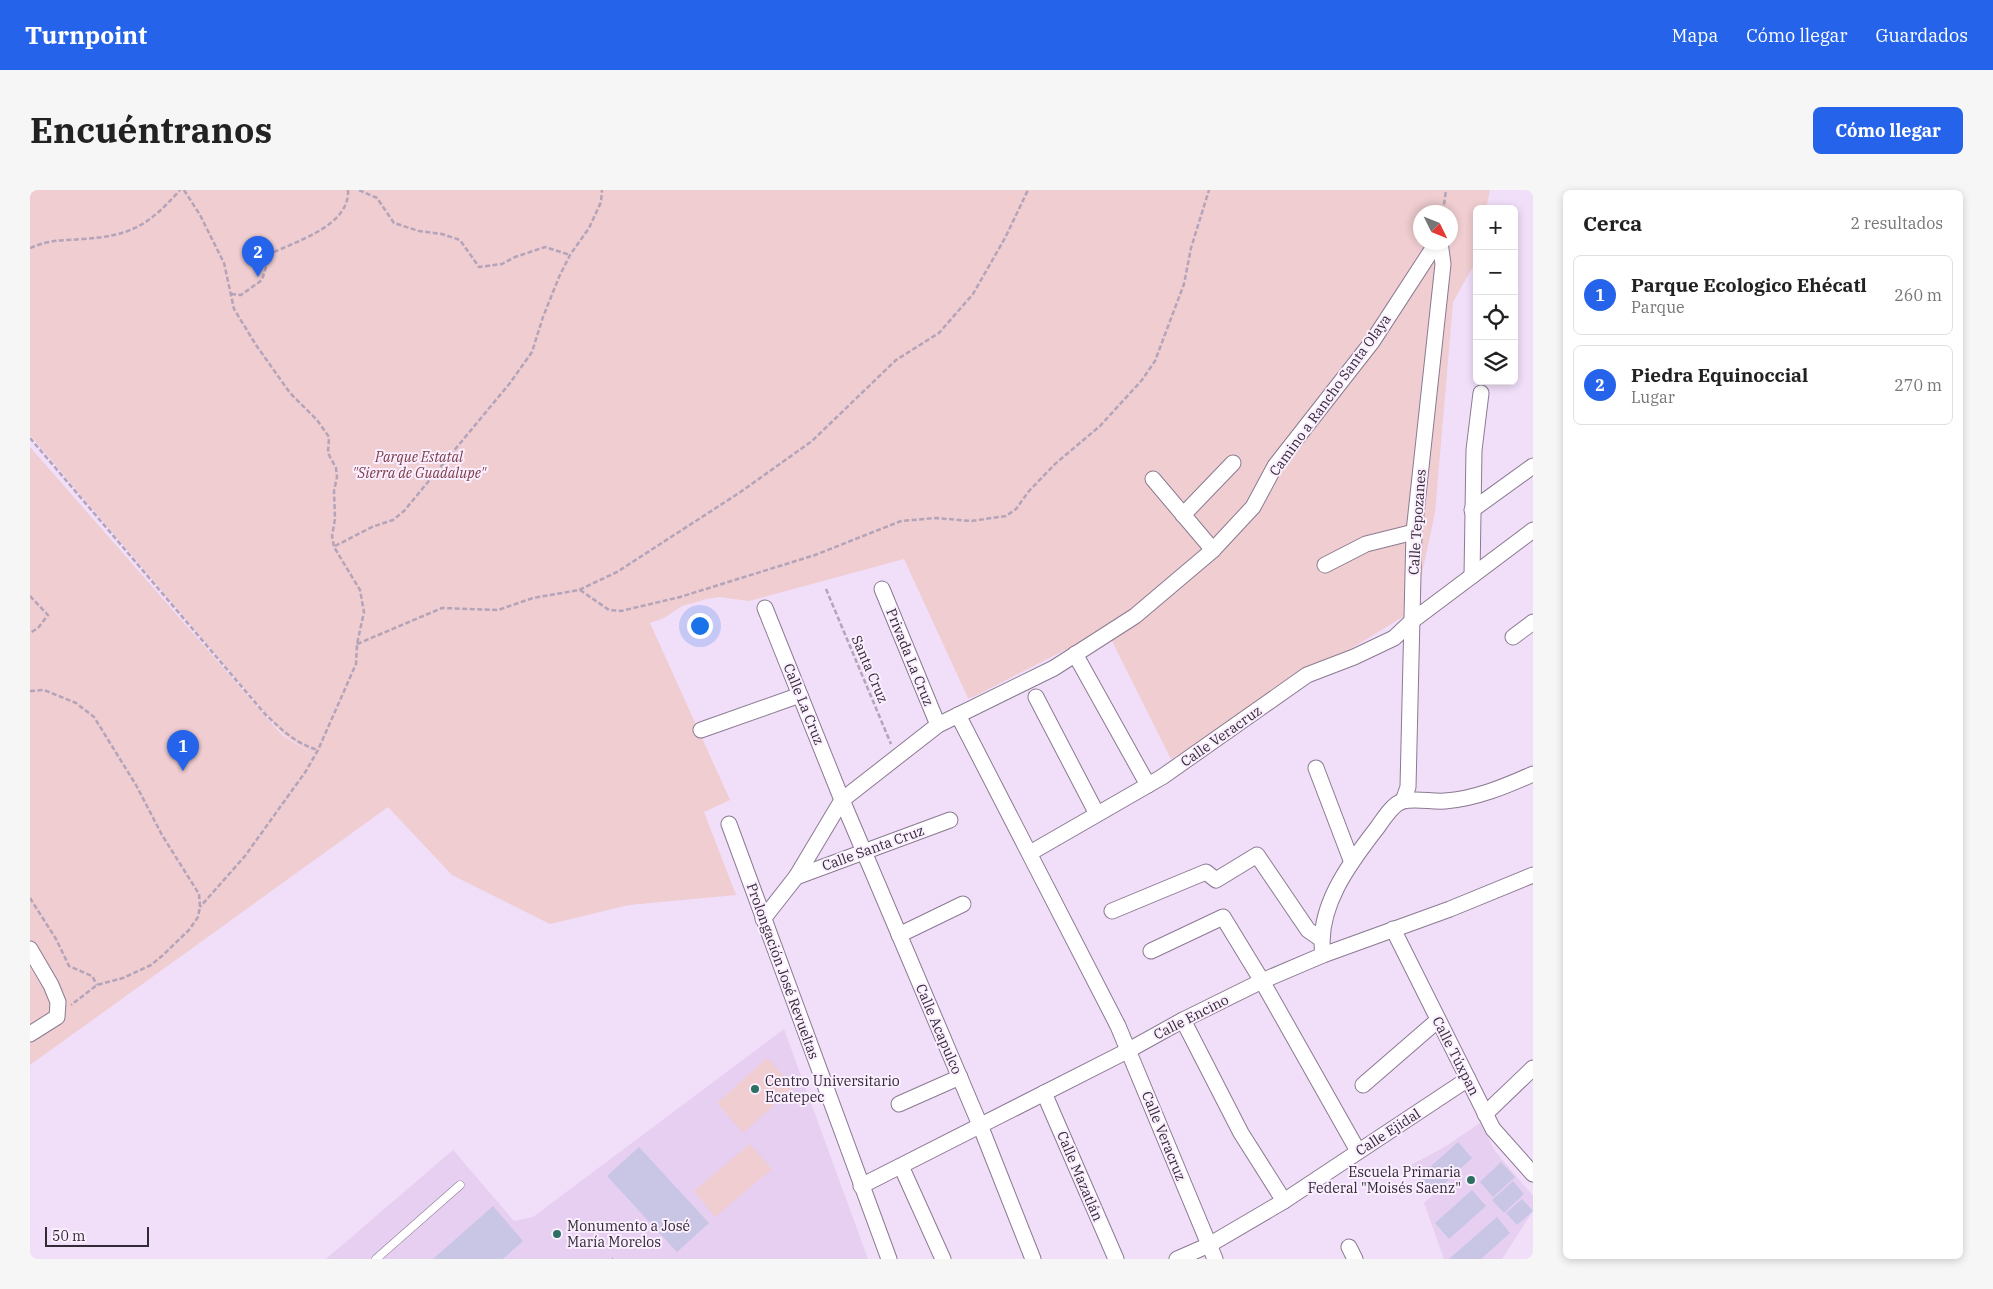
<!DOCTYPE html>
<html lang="es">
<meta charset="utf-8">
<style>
:root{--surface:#fff;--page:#f6f6f6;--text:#222;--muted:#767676;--line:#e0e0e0;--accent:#2563eb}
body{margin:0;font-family:"IBM Plex Serif",serif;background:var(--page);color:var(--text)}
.controls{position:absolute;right:15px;top:15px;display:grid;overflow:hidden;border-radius:8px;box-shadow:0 2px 8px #0003}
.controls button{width:45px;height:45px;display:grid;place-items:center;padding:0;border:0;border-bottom:1px solid var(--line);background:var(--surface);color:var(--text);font:25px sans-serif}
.compass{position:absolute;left:1383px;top:15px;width:45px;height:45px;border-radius:50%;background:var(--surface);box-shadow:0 2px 8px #0003;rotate:133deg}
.scale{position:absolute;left:15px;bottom:12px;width:104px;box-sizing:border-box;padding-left:5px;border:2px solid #322b35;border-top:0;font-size:14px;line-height:18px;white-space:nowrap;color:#322b35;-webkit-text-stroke:4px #faeeff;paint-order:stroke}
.you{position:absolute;left:669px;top:435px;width:18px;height:18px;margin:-12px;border:4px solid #fff;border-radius:50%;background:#1a73e8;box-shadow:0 0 0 8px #1a73e833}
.badge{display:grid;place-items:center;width:32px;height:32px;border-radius:50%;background:var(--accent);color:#fff;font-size:16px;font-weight:700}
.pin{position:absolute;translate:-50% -41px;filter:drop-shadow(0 1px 2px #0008)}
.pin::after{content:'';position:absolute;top:26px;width:18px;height:15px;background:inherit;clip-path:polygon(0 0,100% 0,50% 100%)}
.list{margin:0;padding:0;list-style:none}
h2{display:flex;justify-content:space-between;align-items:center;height:65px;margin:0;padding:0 20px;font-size:21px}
h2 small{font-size:16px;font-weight:400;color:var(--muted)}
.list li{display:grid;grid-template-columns:32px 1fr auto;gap:15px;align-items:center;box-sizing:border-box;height:80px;margin:0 10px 10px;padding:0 10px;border:1px solid var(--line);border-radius:8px}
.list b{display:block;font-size:19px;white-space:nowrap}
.list p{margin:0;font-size:16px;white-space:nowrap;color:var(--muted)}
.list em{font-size:16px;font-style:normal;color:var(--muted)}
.icon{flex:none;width:28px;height:28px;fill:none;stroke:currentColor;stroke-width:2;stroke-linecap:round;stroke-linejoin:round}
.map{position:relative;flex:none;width:1503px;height:1069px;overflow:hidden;border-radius:8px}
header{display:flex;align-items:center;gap:30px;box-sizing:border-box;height:70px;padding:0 25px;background:var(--accent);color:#fff}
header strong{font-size:24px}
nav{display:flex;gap:28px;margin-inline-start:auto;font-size:18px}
.intro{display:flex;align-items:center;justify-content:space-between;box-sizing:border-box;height:120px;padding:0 30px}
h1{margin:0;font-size:35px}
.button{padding:12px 22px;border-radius:8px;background:var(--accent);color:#fff;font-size:18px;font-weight:700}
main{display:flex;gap:30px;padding:0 30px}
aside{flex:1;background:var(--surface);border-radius:8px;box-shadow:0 2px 8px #0003}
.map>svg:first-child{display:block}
</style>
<header>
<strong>Turnpoint</strong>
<nav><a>Mapa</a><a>Cómo llegar</a><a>Guardados</a></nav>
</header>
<div class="intro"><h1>Encuéntranos</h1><a class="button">Cómo llegar</a></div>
<main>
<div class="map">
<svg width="1503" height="1069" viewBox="0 0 1503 1069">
<rect width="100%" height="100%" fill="#f1def9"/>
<g fill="#e7cff1">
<polygon points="754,839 838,1069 296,1069 423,960 484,1031 503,1027"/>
<polygon points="1450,933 1465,961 1503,1006 1503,1021 1472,1069 1414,1069 1394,1013 1404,1004 1379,976 1416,956"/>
</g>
<g fill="#efcdd0" fill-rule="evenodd">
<path d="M0,0h1460l-4,19h-9l-1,52 -23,41 -18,211 -21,97 -243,149 -65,-130 -133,68 -5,1 -64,-139 -155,42 -30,-4 -12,2 -25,7 -18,12 -14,5 80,177 -26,12 32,83 -107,10 -79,19 -98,-49 -64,-68 -358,258v-618l252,288 33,21 -32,-22 -253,-299zM1390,22h30v30h-30z"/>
<polygon points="737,868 764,897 713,943 687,913"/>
<polygon points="720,954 742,979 685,1027 664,1001"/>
</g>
<g fill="#c8c6e4">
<polygon points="1428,952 1442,968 1405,1002 1390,986"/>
<polygon points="609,957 679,1033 647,1062 577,986"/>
<polygon points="1471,972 1485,987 1463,1007 1450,992"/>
<polygon points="1483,991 1494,1004 1474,1023 1462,1010"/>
<polygon points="1442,1000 1456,1016 1419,1049 1405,1033"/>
<polygon points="1492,1009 1503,1021 1487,1035 1476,1023"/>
<polygon points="463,1016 493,1051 473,1069 403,1069"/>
<polygon points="1467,1027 1480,1043 1451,1069 1419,1069"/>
</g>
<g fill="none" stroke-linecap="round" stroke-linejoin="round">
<defs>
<polyline id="service" points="346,1069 430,995"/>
<g id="minor">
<polyline points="1123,289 1183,360"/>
<polyline points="1442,320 1503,276"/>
<polyline points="1153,325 1203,273"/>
<polyline points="1295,375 1336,354 1384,342"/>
<polyline points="1442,386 1444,260 1451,203"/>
<polyline points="852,399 908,535"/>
<polyline points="735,418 812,610 950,935 1003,1069"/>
<polyline points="1483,447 1503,432"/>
<polyline points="1045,464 1118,595"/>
<polyline points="1006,507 1067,624"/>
<polyline points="928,525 1088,836 1185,1069"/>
<polyline points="671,540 770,505"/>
<polyline points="1286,578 1321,670"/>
<polyline points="1373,611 1378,597 1384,342 1413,74 1410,52"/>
<polyline points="699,634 859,1069"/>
<polyline points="1000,663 1132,587 1277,485 1324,467 1364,448 1382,431 1503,340"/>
<polyline points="766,687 920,630"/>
<polyline points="1082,721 1176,682 1186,690 1227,665 1278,740 1291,749"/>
<polyline points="733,729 766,687 812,610 908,535 1024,478 1105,426 1183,360 1223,317 1245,276 1342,152 1407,52"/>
<polyline points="1363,739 1463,939 1503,984"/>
<polyline points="869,745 933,714"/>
<polyline points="0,759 21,795 28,812 27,827 0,844"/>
<polyline points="1121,761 1193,727 1232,791 1328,961"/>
<path d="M1293,765c-7,-47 26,-91 54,-127 6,-8 15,-24 26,-27 13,-3 29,1 42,0 30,-2 61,-15 88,-27"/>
<polyline points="1153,830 1211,943 1254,1011"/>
<polyline points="1333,895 1408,830"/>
<polyline points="1014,903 1086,1069"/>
<polyline points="869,914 930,887"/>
<polyline points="1455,924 1503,878"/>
<polyline points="871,976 913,1069"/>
<polyline points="831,996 1099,860 1153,830 1232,791 1293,765 1420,719 1503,685"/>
<polyline points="1319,1057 1325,1069"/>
<polyline points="1147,1069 1179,1055 1254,1011 1438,889"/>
</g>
</defs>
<use href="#service" stroke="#8b7a92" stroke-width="9"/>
<use href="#minor" stroke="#8b7a92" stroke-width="17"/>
<g stroke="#b3a4ba" stroke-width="2.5" stroke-dasharray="5 2.5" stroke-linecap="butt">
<polyline points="154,0 170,25 194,73 204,119 226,155 260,203 287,230 299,247 298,263 306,278 307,287 304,301 305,329 302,346 304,357 330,400 334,422 327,454 326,474 288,560 276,581 215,666 170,717"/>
<polyline points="329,0 347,8 364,33 389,41 412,44 430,50 449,77 472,74 485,67 515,57 540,65"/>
<polyline points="1413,22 1416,0"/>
<path d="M0,58c21,-9 31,-7 53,-9 48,-3 66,-14 97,-49"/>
<path d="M201,104l10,1 21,-15 8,-26c26,-13 80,-28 78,-64"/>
<path d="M0,248l235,276c16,15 31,30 53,36"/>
<polyline points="305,356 342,337 363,330 374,321 480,193 502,162 513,127 529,87 540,65 559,38 571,12 572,0"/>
<polyline points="796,399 861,554"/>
<polyline points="550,400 579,420 591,421 650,407 785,365 871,331 906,328 941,331 976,326 986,319 999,301 1025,274 1070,236 1112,190 1125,171 1154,94 1161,58 1179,0"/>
<polyline points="0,406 18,425 8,438 0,443"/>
<polyline points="327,454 412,418 468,420 503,408 549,400 587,382 709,303 782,251 866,170 909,143 943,104 975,48 998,0"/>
<polyline points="0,501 14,500 46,513 64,527 106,595 132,645 169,704 170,717 168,727 159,740 132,766 121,775 93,788 67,795 41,815"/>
<polyline points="0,708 26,749 39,776 62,786 67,795"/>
<polyline points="582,1069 583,1069"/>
</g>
<use href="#service" stroke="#fff" stroke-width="8"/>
<use href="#minor" stroke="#fff" stroke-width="15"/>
</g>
<g fill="#2c7062" stroke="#faeeff" stroke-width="2">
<circle cx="725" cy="899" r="5"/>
<circle cx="1441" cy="990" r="5"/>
<circle cx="527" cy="1044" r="5"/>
</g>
<g text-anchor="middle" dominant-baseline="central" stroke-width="4" stroke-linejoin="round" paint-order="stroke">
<g font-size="14" fill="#322b35" stroke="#faeeff">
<text transform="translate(1300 205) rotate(-54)">Camino a Rancho Santa Olaya</text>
<text transform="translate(1387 332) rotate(-86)">Calle Tepozanes</text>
<text transform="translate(880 467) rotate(68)">Privada La Cruz</text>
<text transform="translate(840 479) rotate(67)">Santa Cruz</text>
<text transform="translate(774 514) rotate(68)">Calle La Cruz</text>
<text transform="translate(1191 546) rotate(-35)">Calle Veracruz</text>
<text transform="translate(843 658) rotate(-20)">Calle Santa Cruz</text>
<text transform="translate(753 781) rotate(70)">Prolongación José Revueltas</text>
<text transform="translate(1161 827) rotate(-27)">Calle Encino</text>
<text transform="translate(909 839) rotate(67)">Calle Acapulco</text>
<text transform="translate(1426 866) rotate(63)">Calle Túxpan</text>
<text transform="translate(1358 942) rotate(-33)">Calle Ejidal</text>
<text transform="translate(1134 946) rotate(68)">Calle Veracruz</text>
<text transform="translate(1050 986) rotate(67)">Calle Mazatlán</text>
</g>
<g font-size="14" font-style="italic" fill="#7c3c45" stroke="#faeeff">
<text x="389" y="267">Parque Estatal<tspan x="389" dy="16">"Sierra de Guadalupe"</tspan></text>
</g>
<g font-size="14" fill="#322b35" stroke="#faeeff" text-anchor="start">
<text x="735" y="891">Centro Universitario<tspan x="735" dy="16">Ecatepec</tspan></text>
<text x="1431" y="982" text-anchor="end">Escuela Primaria<tspan x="1431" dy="16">Federal "Moisés Saenz"</tspan></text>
<text x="537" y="1036">Monumento a José<tspan x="537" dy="16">María Morelos</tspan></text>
</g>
</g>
</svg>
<div class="controls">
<button>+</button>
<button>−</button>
<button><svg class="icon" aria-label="locate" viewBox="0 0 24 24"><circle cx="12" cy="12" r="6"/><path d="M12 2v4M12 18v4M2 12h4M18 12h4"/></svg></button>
<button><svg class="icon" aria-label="layers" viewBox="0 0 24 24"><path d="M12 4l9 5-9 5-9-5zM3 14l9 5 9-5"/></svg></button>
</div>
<svg class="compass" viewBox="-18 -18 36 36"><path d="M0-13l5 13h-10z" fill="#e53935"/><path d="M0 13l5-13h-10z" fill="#767676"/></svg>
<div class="scale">50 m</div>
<div class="you"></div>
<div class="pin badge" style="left:153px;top:581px">1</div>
<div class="pin badge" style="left:228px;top:87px">2</div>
</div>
<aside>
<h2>Cerca<small>2 resultados</small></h2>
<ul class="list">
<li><span class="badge">1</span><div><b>Parque Ecologico Ehécatl</b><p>Parque</p></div><em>260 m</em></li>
<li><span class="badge">2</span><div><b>Piedra Equinoccial</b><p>Lugar</p></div><em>270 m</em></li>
</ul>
</aside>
</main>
